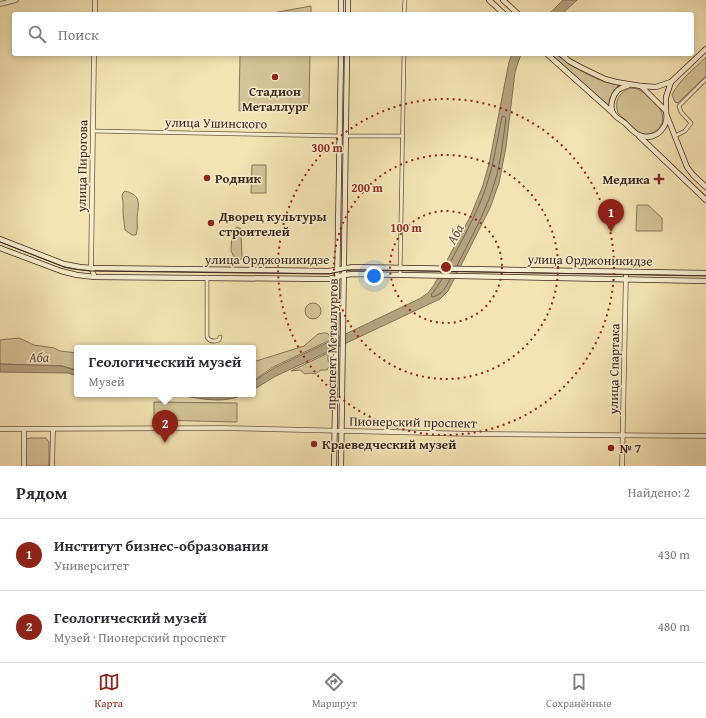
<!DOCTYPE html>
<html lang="ru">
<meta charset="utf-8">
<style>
:root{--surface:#fff;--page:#f7f7f7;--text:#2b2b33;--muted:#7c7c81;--line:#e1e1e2;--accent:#8f2418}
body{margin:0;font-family:"Gentium Book Plus",serif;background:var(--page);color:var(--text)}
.you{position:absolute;left:374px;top:276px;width:14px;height:14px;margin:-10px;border:3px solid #fff;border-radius:50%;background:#1a73e8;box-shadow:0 0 0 6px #1a73e833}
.badge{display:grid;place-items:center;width:26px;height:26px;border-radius:50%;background:var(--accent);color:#fff;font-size:13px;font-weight:700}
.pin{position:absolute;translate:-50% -33px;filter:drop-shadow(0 1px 2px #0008)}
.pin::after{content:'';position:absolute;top:21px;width:14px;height:12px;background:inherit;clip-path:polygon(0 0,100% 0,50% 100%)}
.popup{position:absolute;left:74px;top:345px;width:182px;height:52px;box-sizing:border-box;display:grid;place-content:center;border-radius:4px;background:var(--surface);filter:drop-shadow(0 1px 3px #0005);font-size:13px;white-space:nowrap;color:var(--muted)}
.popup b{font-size:15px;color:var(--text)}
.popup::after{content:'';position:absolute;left:50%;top:100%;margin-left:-8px;border:8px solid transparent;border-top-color:var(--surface)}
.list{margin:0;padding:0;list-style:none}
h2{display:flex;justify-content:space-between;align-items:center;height:52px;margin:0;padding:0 16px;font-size:17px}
h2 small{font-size:13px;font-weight:400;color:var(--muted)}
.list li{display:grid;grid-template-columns:26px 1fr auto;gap:12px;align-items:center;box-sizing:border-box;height:72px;padding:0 16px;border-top:1px solid var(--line)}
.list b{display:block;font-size:15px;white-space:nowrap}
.list p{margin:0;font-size:13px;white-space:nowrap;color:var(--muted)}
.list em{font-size:13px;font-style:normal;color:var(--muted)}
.icon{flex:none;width:22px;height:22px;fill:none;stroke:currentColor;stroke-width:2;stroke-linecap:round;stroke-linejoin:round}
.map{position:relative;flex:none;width:706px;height:466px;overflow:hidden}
.search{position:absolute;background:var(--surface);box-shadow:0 2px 6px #0003;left:12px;right:12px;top:12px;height:44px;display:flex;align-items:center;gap:10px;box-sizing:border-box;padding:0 14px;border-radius:4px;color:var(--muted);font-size:15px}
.sheet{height:196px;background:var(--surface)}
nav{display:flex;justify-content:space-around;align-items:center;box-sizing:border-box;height:56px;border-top:1px solid var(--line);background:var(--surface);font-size:11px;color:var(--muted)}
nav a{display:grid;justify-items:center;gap:2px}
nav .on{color:var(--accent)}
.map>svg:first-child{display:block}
</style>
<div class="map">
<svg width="706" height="466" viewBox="0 0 706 466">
<rect width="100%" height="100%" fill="#f4e4b3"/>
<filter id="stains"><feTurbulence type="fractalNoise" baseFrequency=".005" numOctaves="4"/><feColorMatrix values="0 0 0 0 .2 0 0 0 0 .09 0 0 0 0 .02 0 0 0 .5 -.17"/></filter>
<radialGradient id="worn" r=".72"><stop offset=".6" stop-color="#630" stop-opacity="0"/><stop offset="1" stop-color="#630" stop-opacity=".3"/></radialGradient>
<g fill="#d5c499" stroke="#88745a">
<polygon points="311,6 311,14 268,14 273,13"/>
<polygon points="240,54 310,54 309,104 301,111 239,111"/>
<path d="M551,54c8,0 14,8 21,12 15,8 30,17 47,19 -7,7 -10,12 -10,21z"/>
<path d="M706,57v19l-28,27 -3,-1 -3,-7c7,-15 22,-26 34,-38z"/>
<path d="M631,88c2,1 4,0 6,1 7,2 23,17 25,24 4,14 -10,25 -23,20l-21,-20c-4,-12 1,-21 13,-25z"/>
<polygon points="252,165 266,165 266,193 251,193"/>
<path d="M125,191c18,5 13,13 12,28 0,6 1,10 -1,16h-4l-7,-5 -2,-17v-11l-1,-6 1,-3z"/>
<polygon points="637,205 648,205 662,218 662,231 636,231"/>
<polygon points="237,227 241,229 242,258 240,260 234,257 231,251 232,231"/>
<circle cx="313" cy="311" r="8"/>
<polygon points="323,333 327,333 329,335 330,340 273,367 253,381 253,362 304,346 318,334"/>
<polygon points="19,338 34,345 54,348 60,351 77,353 77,370 62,366 0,364 0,340"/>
<polygon points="328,353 328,360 330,365 327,370 321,370 315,374 311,373 305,374 300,370 291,371"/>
<polygon points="154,402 237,403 237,422 154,420"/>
<polygon points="31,438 46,438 49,442 49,466 25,466 26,441 26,439"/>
</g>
<g fill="#b5a380" stroke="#847158">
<polygon points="563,0 577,0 562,14 549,14"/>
<polygon points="512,54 521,54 515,72 506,147 499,183 490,208 448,291 440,299 274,377 253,390 253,382 274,368 419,299 428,293 434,285 471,215 483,185 489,164 509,62"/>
<polygon points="0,364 62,366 77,371 77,376 68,373 0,372"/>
<path d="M174,394h25l11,2 35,-2c-22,11 -48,4 -71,0z"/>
</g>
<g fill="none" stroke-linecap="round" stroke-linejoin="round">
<g stroke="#78644e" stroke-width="1">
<path d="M449,265c13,-25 28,-51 37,-78 8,-23 11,-47 16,-70l2,-1 2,2c-3,21 -5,43 -11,63 -8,29 -25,58 -38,85"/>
<path d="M442,279l-5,8 -6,8 1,2c10,-2 14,-10 18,-18"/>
</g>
<defs>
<g id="minor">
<polyline points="404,14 405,0"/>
<polyline points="93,131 339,136"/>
<polyline points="346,136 403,136"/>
<polyline points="675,136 685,131 691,123 681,112 679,106 706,79"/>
<polyline points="400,275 404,54"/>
<path d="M207,277v60c3,5 7,5 12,3l1,-3"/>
</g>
<g id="tertiary">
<polyline points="95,0 95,14"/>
<polyline points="0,4 16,0"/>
<polyline points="94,54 91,268 95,277"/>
<polyline points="0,429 223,428 475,434 706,436"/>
<polyline points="24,466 24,430"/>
<polyline points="52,466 53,429"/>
<polyline points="622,466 626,272"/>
</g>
<g id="secondary">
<polyline points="489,0 504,14"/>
<polyline points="503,0 518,14"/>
<polyline points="341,14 341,0"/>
<polyline points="348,14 348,0"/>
<polyline points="547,54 613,113"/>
<path d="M561,54l8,7 13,7 23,11 11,3 25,4 25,25c1,5 1,12 -3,17 -5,8 -15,11 -24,7 -5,-2 -10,-8 -14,-12 -4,-3 -10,-6 -12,-10 -4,-7 0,-18 5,-23 3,-2 8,-4 11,-5"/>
<polyline points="641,86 656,87 671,82 706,49"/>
<polyline points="666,111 666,97 671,82"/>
<polyline points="667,116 687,167 693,175 706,187"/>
<polyline points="639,136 706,200"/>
<polyline points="0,239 64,264 80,267 91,268 329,271 353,267 706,273"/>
<polyline points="0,248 61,271 77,275 95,277 329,279 344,275 353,274 706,281"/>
<polyline points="334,466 341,54"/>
<polyline points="341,466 347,54"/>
</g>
</defs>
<use href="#minor" stroke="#695542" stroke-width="4.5"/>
<use href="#tertiary" stroke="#695542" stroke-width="5.5"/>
<use href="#secondary" stroke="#3b251c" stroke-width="6"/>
<use href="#minor" stroke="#f8edce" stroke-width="3"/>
<use href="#tertiary" stroke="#f8edce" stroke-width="4"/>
<use href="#secondary" stroke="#f8edce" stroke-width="4.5"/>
<polyline stroke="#3b251c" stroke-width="1" points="0,242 64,267 73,269 90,271 329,274 347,270 365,270 706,276"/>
</g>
<g fill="none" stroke="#8f2418" stroke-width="2" stroke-dasharray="2 4">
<circle cx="446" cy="267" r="56"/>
<circle cx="446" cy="267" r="112"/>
<circle cx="446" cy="267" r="168"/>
</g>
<g fill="#8f2418" stroke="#f8edce" stroke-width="1.5">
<circle cx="275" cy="77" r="4"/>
<circle cx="207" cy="178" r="4"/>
<path d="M657 173h4v4h4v4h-4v4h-4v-4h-4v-4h4z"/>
<circle cx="211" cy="223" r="4"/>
<circle cx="314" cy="444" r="4"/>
<circle cx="611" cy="448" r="4"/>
</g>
<g text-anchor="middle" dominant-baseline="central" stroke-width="3" stroke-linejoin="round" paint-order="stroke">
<g font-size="13" font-weight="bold" fill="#3b251c" stroke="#f8edce" text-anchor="start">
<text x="275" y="91" text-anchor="middle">Стадион<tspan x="275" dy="15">Металлург</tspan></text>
<text x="215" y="178">Родник</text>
<text x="650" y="179" text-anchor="end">Медика</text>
<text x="219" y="216">Дворец культуры<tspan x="219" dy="15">строителей</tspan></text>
<text x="322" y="444">Краеведческий музей</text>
<text x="619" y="448">№ 7</text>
</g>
<g font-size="13" fill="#3b251c" stroke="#f8edce">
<text transform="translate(216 123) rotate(1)">улица Ушинского</text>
<text transform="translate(82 166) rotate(-89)">улица Пирогова</text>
<text x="267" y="259">улица Орджоникидзе</text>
<text transform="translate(590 260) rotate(1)">улица Орджоникидзе</text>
<text transform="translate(332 344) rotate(-89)">проспект Металлургов</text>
<text transform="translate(614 369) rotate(-89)">улица Спартака</text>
<text transform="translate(413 422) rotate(1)">Пионерский проспект</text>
</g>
<g font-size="14" font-style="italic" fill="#604b3a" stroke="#f8edce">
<text transform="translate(455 234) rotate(-62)">Аба</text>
<text transform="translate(39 357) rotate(-1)">Аба</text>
</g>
</g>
<circle cx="446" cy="267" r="6" fill="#8f2418" stroke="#f8edce" stroke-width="2"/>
<g font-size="12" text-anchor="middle" font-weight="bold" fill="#8f2418" stroke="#f8edce" stroke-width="3" stroke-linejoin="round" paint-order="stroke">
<text x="327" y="152">300 m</text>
<text x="367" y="192">200 m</text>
<text x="406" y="232">100 m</text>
</g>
<rect width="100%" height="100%" filter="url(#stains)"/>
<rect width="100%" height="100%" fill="url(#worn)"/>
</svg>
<div class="you"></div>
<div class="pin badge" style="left:611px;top:232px">1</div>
<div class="pin badge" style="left:165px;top:443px">2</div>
<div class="popup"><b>Геологический музей</b>Музей</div>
<div class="search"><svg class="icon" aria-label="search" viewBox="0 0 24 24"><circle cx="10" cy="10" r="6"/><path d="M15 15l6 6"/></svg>Поиск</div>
</div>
<section class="sheet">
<h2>Рядом<small>Найдено: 2</small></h2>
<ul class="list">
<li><span class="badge">1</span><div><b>Институт бизнес-образования</b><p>Университет</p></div><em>430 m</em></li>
<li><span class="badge">2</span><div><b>Геологический музей</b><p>Музей · Пионерский проспект</p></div><em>480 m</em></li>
</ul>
</section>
<nav>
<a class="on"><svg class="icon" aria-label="map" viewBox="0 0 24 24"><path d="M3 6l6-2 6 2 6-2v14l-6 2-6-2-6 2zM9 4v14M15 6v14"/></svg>Карта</a>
<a><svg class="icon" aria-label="directions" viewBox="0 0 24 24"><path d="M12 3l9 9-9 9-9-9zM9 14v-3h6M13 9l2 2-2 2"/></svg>Маршрут</a>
<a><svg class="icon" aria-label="saved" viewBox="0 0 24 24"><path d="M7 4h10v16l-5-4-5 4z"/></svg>Сохранённые</a>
</nav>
